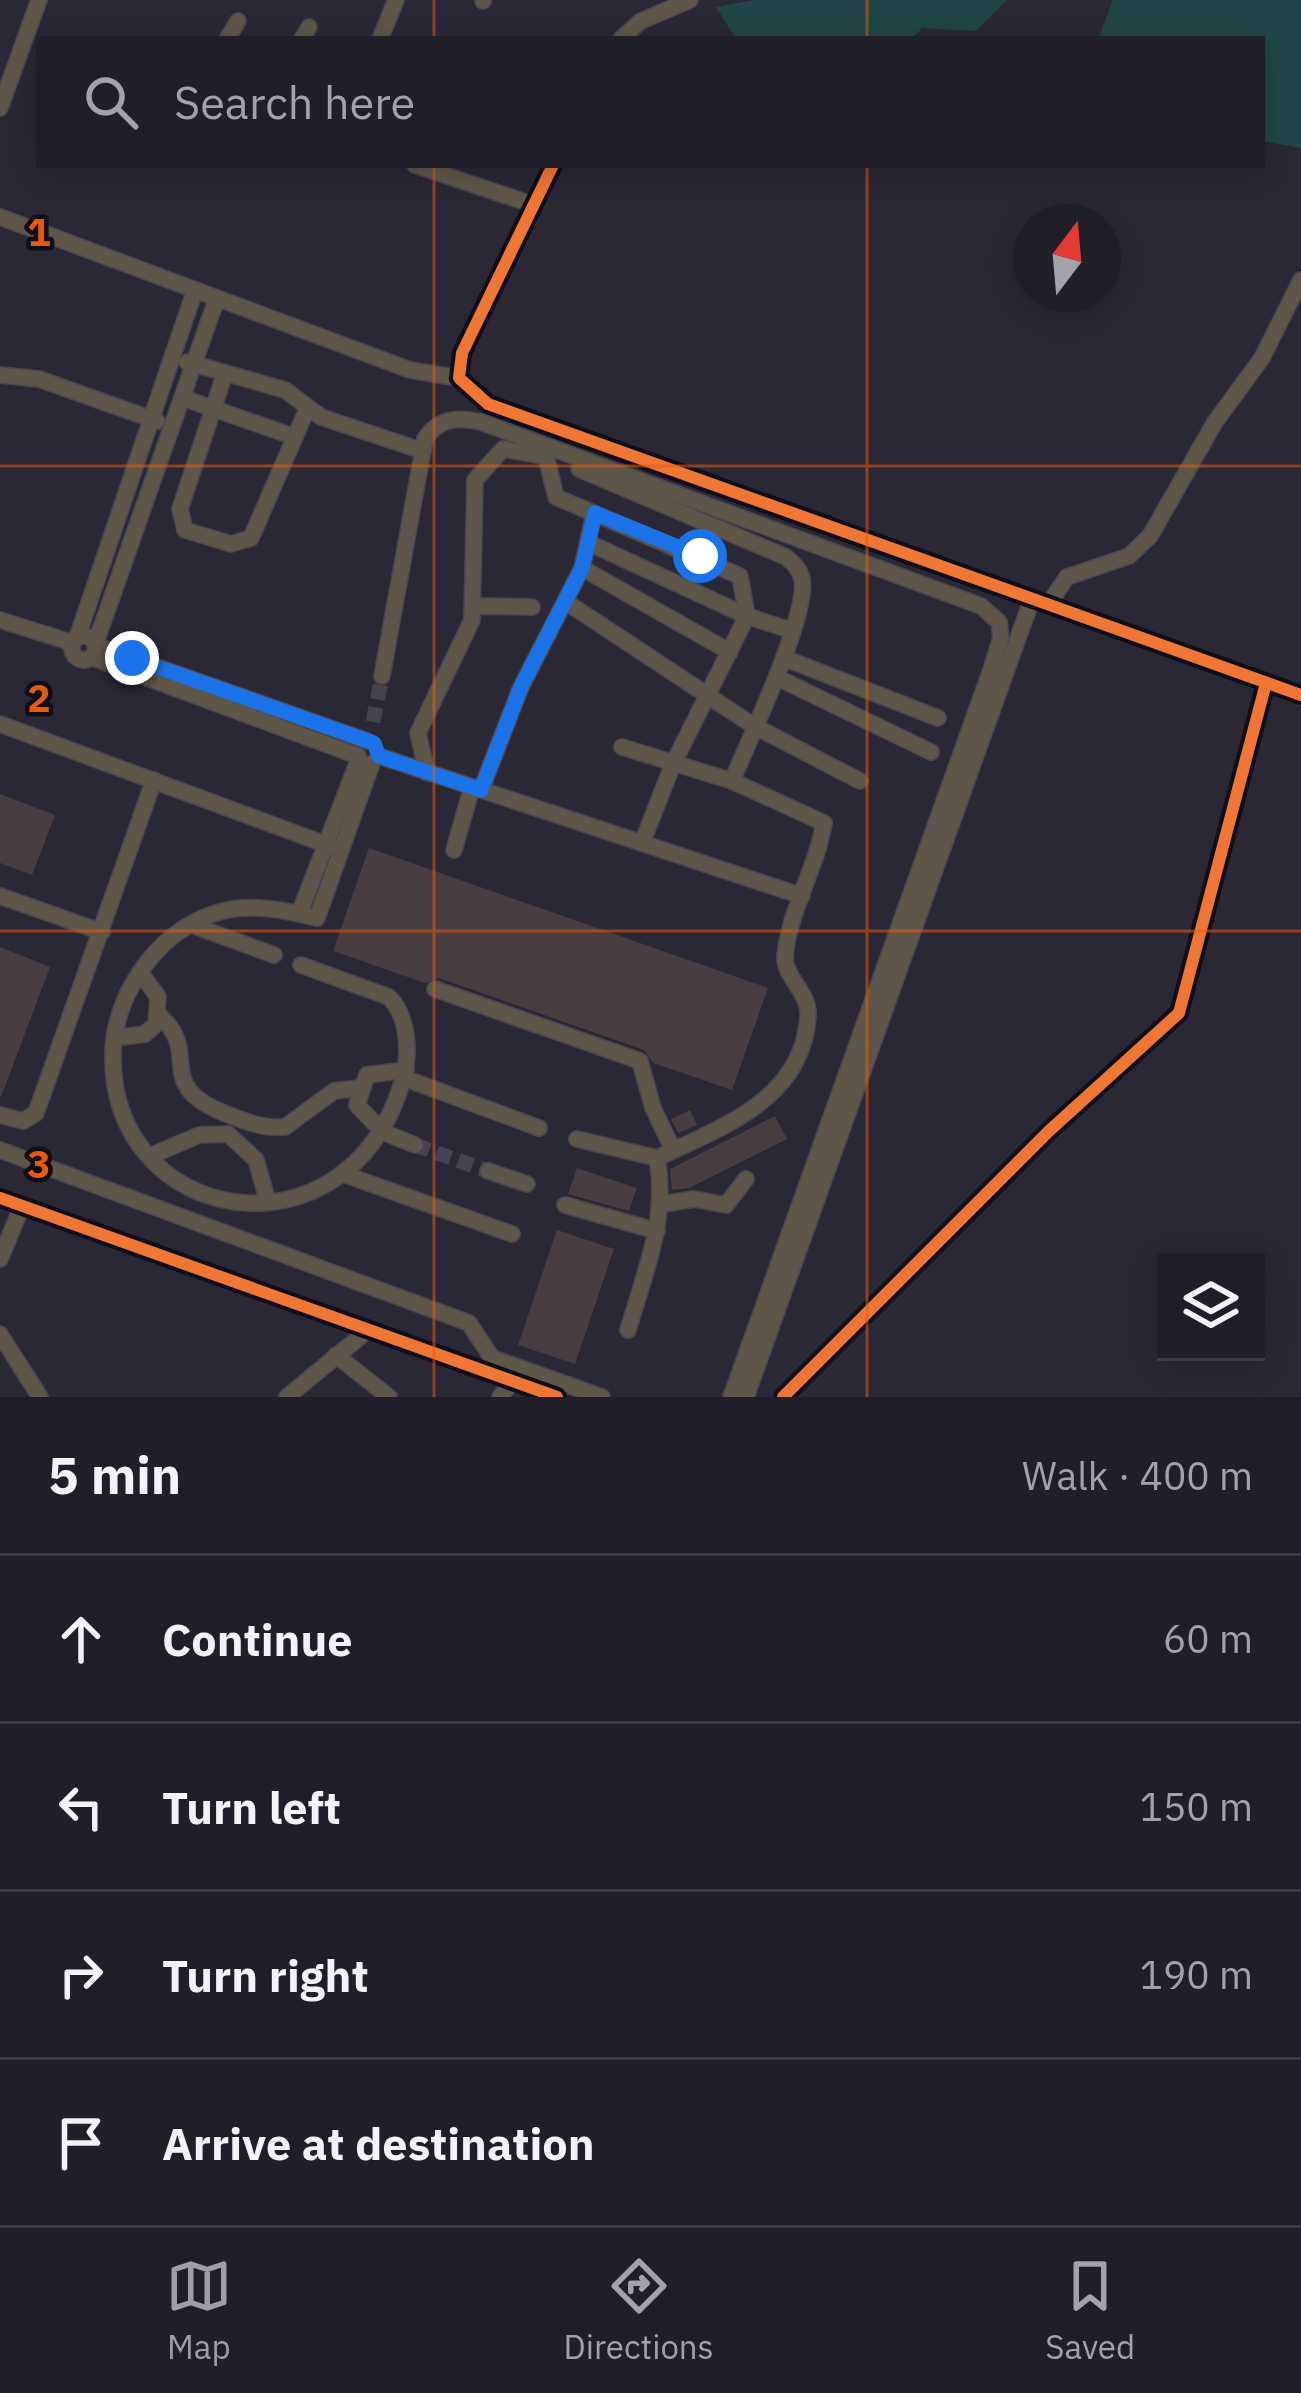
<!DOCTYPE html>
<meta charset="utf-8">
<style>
:root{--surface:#201e28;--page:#2d2b34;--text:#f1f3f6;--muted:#a2a2a8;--line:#3d3c45;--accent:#9f9dac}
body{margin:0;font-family:"IBM Plex Sans",sans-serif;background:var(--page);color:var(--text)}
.controls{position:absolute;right:36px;bottom:36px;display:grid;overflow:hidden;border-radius:0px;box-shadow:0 6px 30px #0003}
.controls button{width:108px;height:108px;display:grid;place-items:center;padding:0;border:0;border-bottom:3px solid var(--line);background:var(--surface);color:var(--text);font:60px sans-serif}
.compass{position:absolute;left:1013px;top:204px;width:108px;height:108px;border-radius:50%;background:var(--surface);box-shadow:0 6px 30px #0003;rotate:16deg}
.stop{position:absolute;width:36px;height:36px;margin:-27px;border:9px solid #1a73e8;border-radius:50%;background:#fff}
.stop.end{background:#1a73e8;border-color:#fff;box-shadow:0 3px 12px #0008}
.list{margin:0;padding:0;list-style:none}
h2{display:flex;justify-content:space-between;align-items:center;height:156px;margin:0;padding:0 48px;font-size:51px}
h2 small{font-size:39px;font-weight:400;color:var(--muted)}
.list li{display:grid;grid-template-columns:78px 1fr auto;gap:36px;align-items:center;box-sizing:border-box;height:168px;padding:0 48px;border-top:3px solid var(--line)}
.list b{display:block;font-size:45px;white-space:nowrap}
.list em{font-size:39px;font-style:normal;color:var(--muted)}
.icon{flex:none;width:66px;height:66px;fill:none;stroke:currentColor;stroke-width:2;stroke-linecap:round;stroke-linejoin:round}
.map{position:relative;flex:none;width:1301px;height:1397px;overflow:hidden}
.search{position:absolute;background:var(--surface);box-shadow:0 6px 30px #0003;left:36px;right:36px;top:36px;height:132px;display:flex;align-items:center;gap:30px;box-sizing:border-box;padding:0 42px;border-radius:0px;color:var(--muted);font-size:45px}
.sheet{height:828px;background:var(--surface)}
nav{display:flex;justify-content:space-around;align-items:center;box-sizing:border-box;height:168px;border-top:3px solid var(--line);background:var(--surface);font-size:33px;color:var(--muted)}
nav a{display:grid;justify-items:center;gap:6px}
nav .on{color:var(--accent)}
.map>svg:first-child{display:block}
</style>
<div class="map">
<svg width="1301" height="1397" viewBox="0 0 1301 1397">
<rect width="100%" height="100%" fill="#2a2835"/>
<g fill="#214548">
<polygon points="754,0 1007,0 976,31 922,28 912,39 736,39 716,7"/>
<polygon points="1113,0 1301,0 1301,148 1262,141 1262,39 1098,39"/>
</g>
<g fill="#483d40">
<polygon points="0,794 55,815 32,875 0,863"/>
<polygon points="369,848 768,988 732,1090 653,1063 644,1050 439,978 425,983 333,951"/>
<polygon points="0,947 50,967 1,1097 0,1096"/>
<polygon points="690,1110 697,1125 678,1133 671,1119"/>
<polygon points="775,1116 787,1139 689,1188 672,1190 670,1169"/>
<polygon points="577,1168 637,1188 629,1211 568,1194"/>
<polygon points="557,1230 614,1249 575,1364 518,1345"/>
</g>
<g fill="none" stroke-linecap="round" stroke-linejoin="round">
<g stroke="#454350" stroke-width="15" stroke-dasharray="15 8" stroke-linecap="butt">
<polyline points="373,722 382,676"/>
<polyline points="415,1145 488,1171"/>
</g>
<defs>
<g id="minor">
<polyline points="483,1 483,0"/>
<polyline points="227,39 238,21"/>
<polyline points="302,39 309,27"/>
<polyline points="380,39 396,0"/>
<polyline points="621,39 641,21 690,0"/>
<polyline points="0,108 39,0"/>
<polyline points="415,165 534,205"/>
<polyline points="553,165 462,353 459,378 488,404 1301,695"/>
<polyline points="0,217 410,370 459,378"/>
<polyline points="217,298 95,645 367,741"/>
<polyline points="187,362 285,390 321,417 423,451"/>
<polyline points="225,373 180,509 185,530 231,544 251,538 308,407"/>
<polyline points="0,375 39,379 157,421"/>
<polyline points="183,398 292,436"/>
<polyline points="546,456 556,497 740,576 747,616 673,764 642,843"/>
<path d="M579,469l207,88c7,6 14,12 16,22 7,36 -54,163 -70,202"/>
<polyline points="589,543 747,616 790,630"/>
<polyline points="582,568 730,652"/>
<polyline points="566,602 754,726 860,781"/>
<polyline points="1048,605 1067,577 1129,556 1150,536 1215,422 1262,358 1301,280"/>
<polyline points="474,606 532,607"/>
<polyline points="0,620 73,643"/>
<circle cx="84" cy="648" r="12"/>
<polyline points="77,638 195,290"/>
<polyline points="91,657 358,756"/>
<polyline points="784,658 938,718"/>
<path d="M382,676l43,-237c13,-21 34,-22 56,-17l500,184 18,16 2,16 -10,32 -260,727"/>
<polyline points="778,678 931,752"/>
<polyline points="0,724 341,850"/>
<polyline points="379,756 802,896"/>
<polyline points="427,773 418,733 472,620 475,480 503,449 545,456"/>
<polyline points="481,790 521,687 582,568 594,513"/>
<polyline points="454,850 472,787"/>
<polyline points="0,896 102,932"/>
<polyline points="299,914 359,759"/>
<polyline points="192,925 274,955"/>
<path d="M301,965l88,32c21,21 21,60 13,86 -56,184 -295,144 -289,-33 3,-62 51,-127 114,-140 30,-6 61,1 90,8l55,-155"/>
<polyline points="435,989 640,1061 653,1108 673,1150"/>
<path d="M159,1015c45,40 -9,70 70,100 18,7 36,14 56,12l49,-36 25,-3"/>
<polyline points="115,1038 145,1034 156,1024 158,997 140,972"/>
<polyline points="406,1070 367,1075 357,1105 383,1132 415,1145"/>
<polyline points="404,1078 539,1128"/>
<polyline points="0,1115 23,1121 36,1113 154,780"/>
<path d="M577,1139l80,19c65,-31 147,-59 151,-143 1,-24 -24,-37 -23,-59 4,-45 32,-89 39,-133l-92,-42 -110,-34"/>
<polyline points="0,1150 469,1323 492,1358 602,1397"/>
<polyline points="150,1156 199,1135 228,1134 256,1160 268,1202"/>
<polyline points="488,1171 527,1184"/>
<polyline points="346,1175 512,1234"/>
<polyline points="0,1198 557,1397"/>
<polyline points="663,1204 694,1199 726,1205 746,1179"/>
<polyline points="565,1205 657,1231"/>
<polyline points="0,1259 22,1206"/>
<path d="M628,1330c17,-58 40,-111 29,-172"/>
<polyline points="0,1334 40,1397"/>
<polyline points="336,1355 389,1397"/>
<polyline points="287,1397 367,1331"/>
<polyline points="500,1397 513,1381"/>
<polyline points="746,1397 1032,599"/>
<polyline points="783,1397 1049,1131 1179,1013 1266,683"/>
</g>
</defs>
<use href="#minor" stroke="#484651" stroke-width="18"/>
<use href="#minor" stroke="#5e5749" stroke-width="15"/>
<defs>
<g id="cycleway">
<polyline points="553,165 462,353 459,378 488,404 1301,695"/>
<polyline points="0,1198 557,1397"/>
<polyline points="783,1397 1049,1131 1179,1013 1266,683"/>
</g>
</defs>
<use href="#cycleway" stroke="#100e18" stroke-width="20"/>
<use href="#cycleway" stroke="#f07635" stroke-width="12"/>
</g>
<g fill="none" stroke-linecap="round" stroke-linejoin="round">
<polyline stroke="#1a73e8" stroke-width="15" points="132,658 374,743 379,756 481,790 521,687 582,568 595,513 700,556"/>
</g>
<path fill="none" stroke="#e8590c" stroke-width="3" stroke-opacity="0.55" d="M434,0v39M867,0v39M434,165v1232M867,165v1232M0,466h1301M0,931h1301"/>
<g font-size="39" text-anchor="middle" font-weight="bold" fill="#e8590c" stroke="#100e18" stroke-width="9" stroke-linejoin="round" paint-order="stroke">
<text x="39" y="246">1</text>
<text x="39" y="712">2</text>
<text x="39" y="1178">3</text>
</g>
</svg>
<div class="controls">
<button><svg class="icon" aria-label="layers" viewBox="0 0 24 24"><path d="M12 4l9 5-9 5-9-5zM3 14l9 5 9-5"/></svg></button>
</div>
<svg class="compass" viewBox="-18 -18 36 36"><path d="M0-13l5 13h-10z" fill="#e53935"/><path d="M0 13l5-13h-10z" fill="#a2a2a8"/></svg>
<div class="stop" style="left:700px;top:556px"></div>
<div class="stop end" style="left:132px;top:658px"></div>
<div class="search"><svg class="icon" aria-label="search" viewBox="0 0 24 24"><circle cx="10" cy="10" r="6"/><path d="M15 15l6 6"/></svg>Search here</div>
</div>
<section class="sheet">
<h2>5 min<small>Walk · 400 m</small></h2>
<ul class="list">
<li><svg class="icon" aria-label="ahead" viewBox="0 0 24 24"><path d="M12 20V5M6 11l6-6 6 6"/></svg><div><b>Continue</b></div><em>60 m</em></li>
<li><svg class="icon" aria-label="left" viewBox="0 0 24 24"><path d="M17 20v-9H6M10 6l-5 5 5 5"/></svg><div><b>Turn left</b></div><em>150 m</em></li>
<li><svg class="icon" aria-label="right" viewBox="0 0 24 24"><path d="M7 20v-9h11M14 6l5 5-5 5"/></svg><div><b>Turn right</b></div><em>190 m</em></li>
<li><svg class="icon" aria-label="arrive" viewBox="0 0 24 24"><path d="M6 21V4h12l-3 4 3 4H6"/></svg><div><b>Arrive at destination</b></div></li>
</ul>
</section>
<nav>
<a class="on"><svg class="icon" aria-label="map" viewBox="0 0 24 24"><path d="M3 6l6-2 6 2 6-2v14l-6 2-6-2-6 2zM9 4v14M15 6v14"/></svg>Map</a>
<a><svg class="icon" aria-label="directions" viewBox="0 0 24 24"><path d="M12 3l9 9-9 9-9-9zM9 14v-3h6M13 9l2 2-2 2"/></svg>Directions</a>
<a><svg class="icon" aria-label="saved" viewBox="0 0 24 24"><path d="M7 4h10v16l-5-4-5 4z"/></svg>Saved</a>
</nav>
